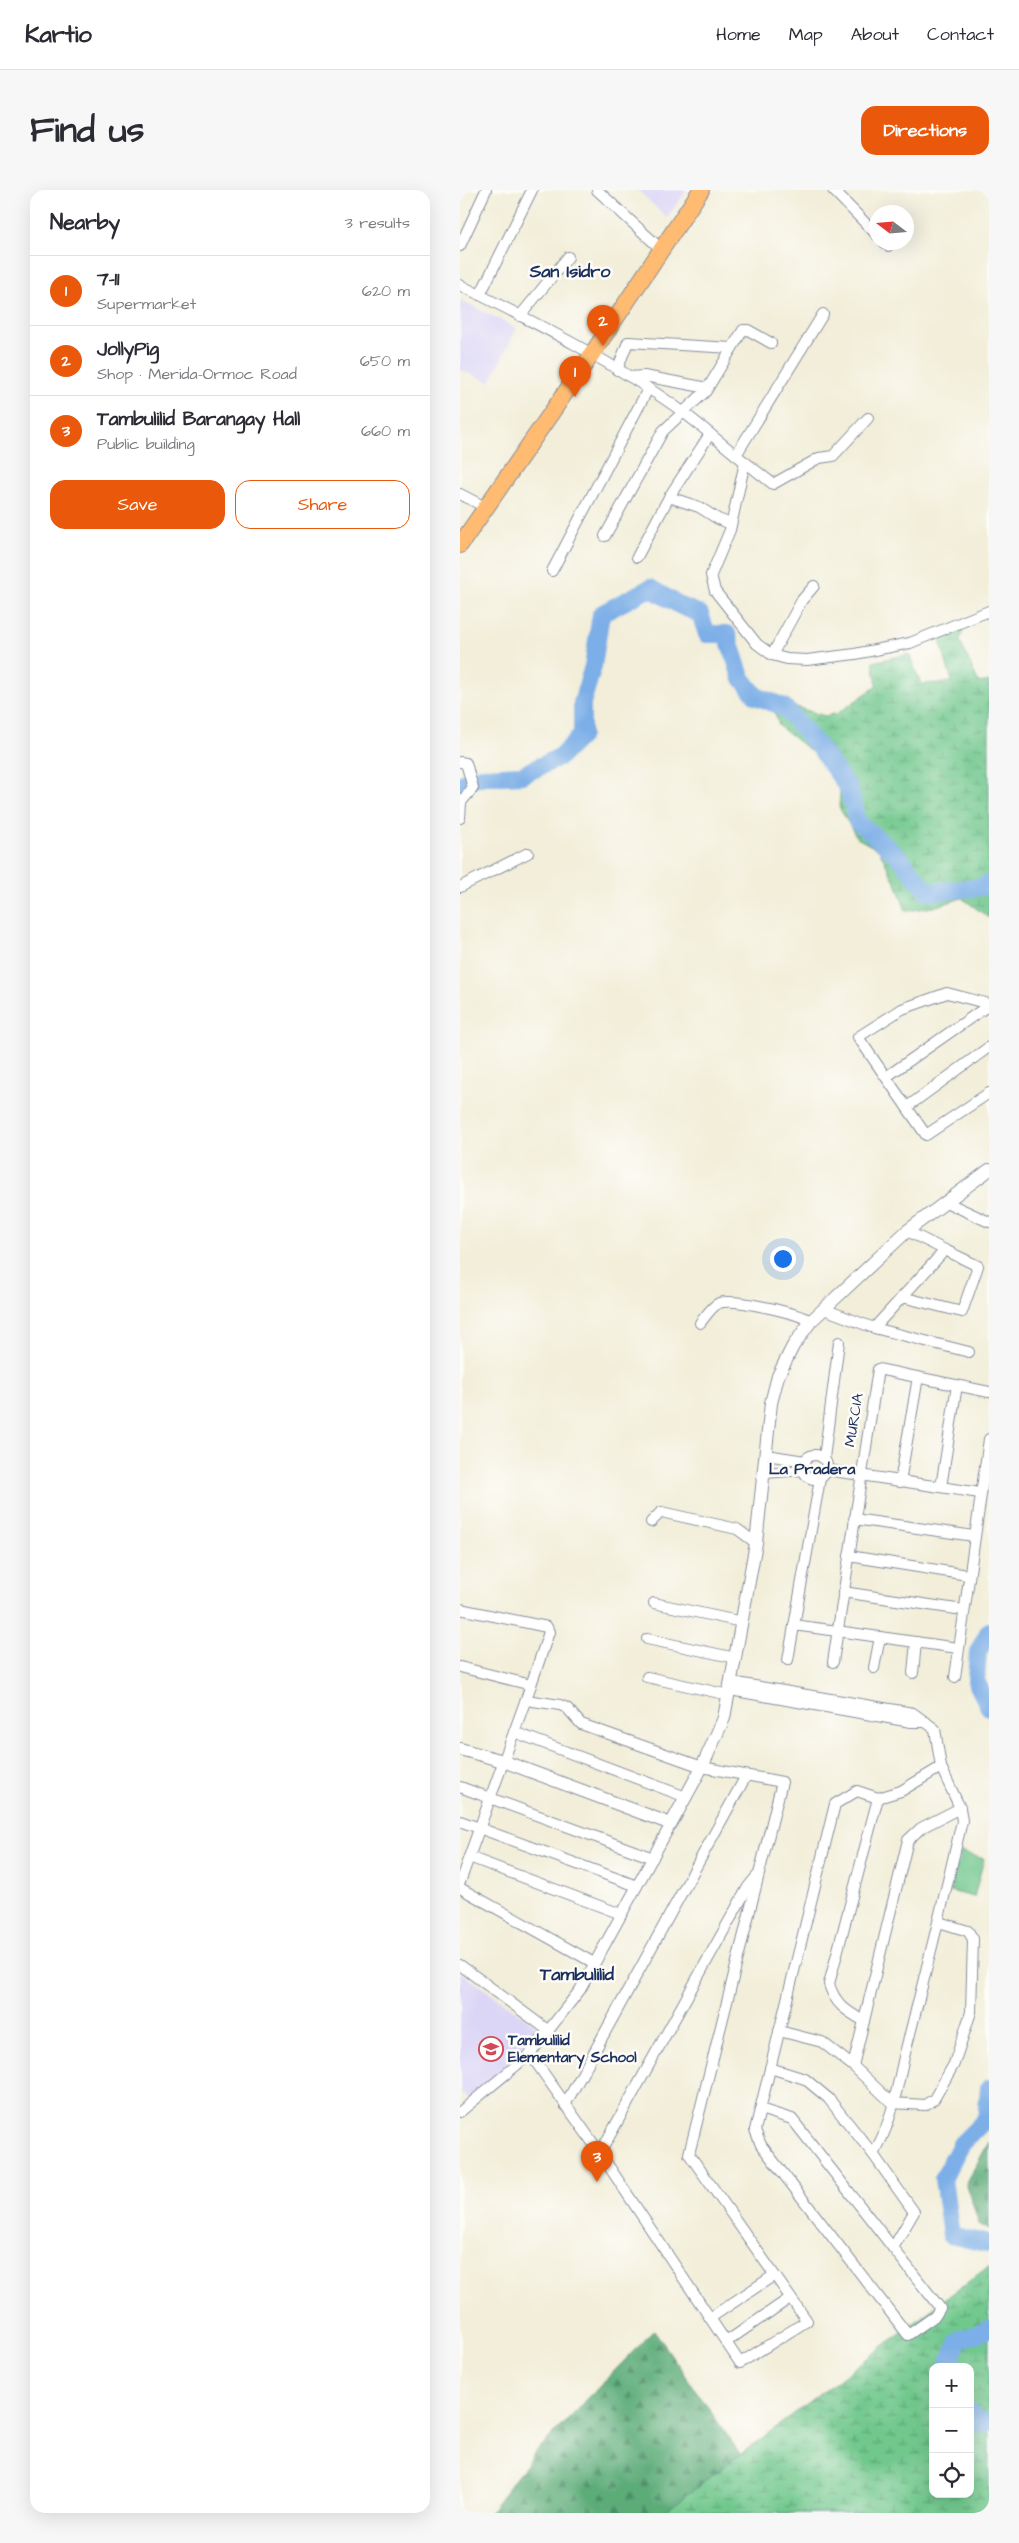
<!DOCTYPE html>
<meta charset="utf-8">
<style>
:root{--surface:#fff;--page:#f7f7f7;--text:#2b2b33;--muted:#7c7c81;--line:#e1e1e2;--accent:#ea580c}
body{margin:0;font-family:"Architects Daughter",sans-serif;background:var(--page);color:var(--text)}
.controls{position:absolute;right:15px;bottom:15px;display:grid;overflow:hidden;border-radius:10px;box-shadow:0 5px 20px #0002}
.controls button{width:45px;height:45px;display:grid;place-items:center;padding:0;border:0;border-bottom:1px solid var(--line);background:var(--surface);color:var(--text);font:25px sans-serif}
.compass{position:absolute;left:409px;top:15px;width:45px;height:45px;border-radius:50%;background:var(--surface);box-shadow:0 5px 20px #0002;rotate:286deg}
.you{position:absolute;left:322px;top:1068px;width:18px;height:18px;margin:-12px;border:4px solid #fff;border-radius:50%;background:#1a73e8;box-shadow:0 0 0 8px #1a73e833}
.badge{display:grid;place-items:center;width:32px;height:32px;border-radius:50%;background:var(--accent);color:#fff;font-size:16px;font-weight:700}
.pin{position:absolute;translate:-50% -41px;filter:drop-shadow(0 1px 2px #0008)}
.pin::after{content:'';position:absolute;top:26px;width:18px;height:15px;background:inherit;clip-path:polygon(0 0,100% 0,50% 100%)}
.list{margin:0;padding:0;list-style:none}
h2{display:flex;justify-content:space-between;align-items:center;height:65px;margin:0;padding:0 20px;font-size:21px}
h2 small{font-size:16px;font-weight:400;color:var(--muted)}
.list li{display:grid;grid-template-columns:32px 1fr auto;gap:15px;align-items:center;box-sizing:border-box;height:70px;padding:0 20px;border-top:1px solid var(--line)}
.list b{display:block;font-size:19px;white-space:nowrap}
.list p{margin:0;font-size:16px;white-space:nowrap;color:var(--muted)}
.list em{font-size:16px;font-style:normal;color:var(--muted)}
.actions{display:flex;gap:10px;padding:15px 20px}
.actions a{flex:1;padding:11px 0;border:1px solid var(--accent);border-radius:15px;text-align:center;font-size:18px;color:var(--accent)}
.actions .main{background:var(--accent);color:#fff}
.icon{flex:none;width:28px;height:28px;fill:none;stroke:currentColor;stroke-width:2;stroke-linecap:round;stroke-linejoin:round}
.map{position:relative;flex:none;width:529px;height:2323px;overflow:hidden;border-radius:15px}
header{display:flex;align-items:center;gap:30px;box-sizing:border-box;height:70px;padding:0 25px;background:var(--surface);border-bottom:1px solid var(--line)}
header strong{font-size:24px}
nav{display:flex;gap:28px;margin-inline-start:auto;font-size:18px}
.intro{display:flex;align-items:center;justify-content:space-between;box-sizing:border-box;height:120px;padding:0 30px}
h1{margin:0;font-size:35px}
.button{padding:12px 22px;border-radius:15px;background:var(--accent);color:#fff;font-size:18px;font-weight:700}
main{display:flex;gap:30px;padding:0 30px}
aside{flex:1;background:var(--surface);border-radius:15px;box-shadow:0 5px 20px #0002}
.map>svg:first-child{display:block}
</style>
<header>
<strong>Kartio</strong>
<nav><a>Home</a><a>Map</a><a>About</a><a>Contact</a></nav>
</header>
<div class="intro"><h1>Find us</h1><a class="button">Directions</a></div>
<main>
<aside>
<h2>Nearby<small>3 results</small></h2>
<ul class="list">
<li><span class="badge">1</span><div><b>7-11</b><p>Supermarket</p></div><em>620 m</em></li>
<li><span class="badge">2</span><div><b>JollyPig</b><p>Shop · Merida-Ormoc Road</p></div><em>650 m</em></li>
<li><span class="badge">3</span><div><b>Tambulilid Barangay Hall</b><p>Public building</p></div><em>660 m</em></li>
</ul>
<div class="actions"><a class="main">Save</a><a>Share</a></div>
</aside>
<div class="map">
<svg width="529" height="2323" viewBox="0 0 529 2323">
<defs>
<pattern id="forest-firs" width="22" height="20" patternUnits="userSpaceOnUse" patternTransform="scale(1.25)"><rect width="22" height="20" fill="#5cac78"/><path d="M5 1l3.5 6h-7zM16 11l3.5 6h-7z" fill="#4b8c66"/></pattern>
<pattern id="wetland-marsh" width="20" height="14" patternUnits="userSpaceOnUse" patternTransform="scale(1.25)"><rect width="20" height="14" fill="#71c88d"/><path d="M1 5h8M5 5V1M11 12h8M15 12V8" fill="none" stroke="#5ca376"/></pattern>
</defs>
<rect width="100%" height="100%" fill="#fdfcf7"/>
<filter id="ink" filterUnits="userSpaceOnUse"><feTurbulence type="fractalNoise" baseFrequency=".02" numOctaves="2"/><feDisplacementMap in="SourceGraphic" scale="10" xChannelSelector="R" yChannelSelector="G"/><feConvolveMatrix kernelMatrix="1 2 1 2 8 2 1 2 1" color-interpolation-filters="sRGB"/></filter>
<filter id="wash" filterUnits="userSpaceOnUse"><feTurbulence type="fractalNoise" baseFrequency=".0096" numOctaves="4" result="noise"/><feDisplacementMap in="SourceGraphic" scale="20" xChannelSelector="R" yChannelSelector="G"/><feGaussianBlur stdDeviation="1.12" result="paint"/><feColorMatrix in="noise" values="0 0 0 0 0 0 0 0 0 0 0 0 0 0 0 0 0 1.4 0 .05"/><feComposite in="paint" operator="in"/></filter>
<g filter="url(#wash)">
<rect width="100%" height="100%" fill="#f2eed9"/>
<g fill="#dcd6f6">
<polygon points="178,0 227,0 207,28"/>
<polygon points="0,110 57,138 30,192 0,180"/>
<polygon points="0,1782 81,1839 10,1911 0,1902"/>
</g>
<g fill="url(#forest-firs)" stroke="#3c6e6b">
<polygon points="529,1952 529,2040 519,2034 506,1993"/>
<polygon points="194,2140 288,2275 473,2304 510,2304 529,2323 29,2323 73,2265"/>
</g>
<g fill="url(#wetland-marsh)" stroke="#467c76" fill-rule="evenodd">
<polygon points="504,438 500,451 519,493 529,491 529,728 502,708 474,717 446,721 437,696 419,660 397,648 379,617 380,600 367,574 319,536 311,509 365,526 378,523 417,496 413,472 449,464 461,494 492,492 480,450"/>
<path d="M529,2076v247h-326zM473,2177h37v127h-37z"/>
</g>
<polygon fill="#71c88d" stroke="#467c76" points="501,1662 524,1669 514,1707 490,1701"/>
<g fill="none" stroke-linecap="round" stroke-linejoin="round">
<g stroke="#7baee7" stroke-width="18">
<polyline points="0,594 21,587 62,585 100,567 122,545 122,513 133,476 141,424 190,398 221,416 240,424 247,444 267,444 281,487 296,506 324,517 359,557 389,599 397,631 438,666 468,702 522,697 529,693"/>
<polyline points="529,1441 518,1462 516,1491 529,1517"/>
<polyline points="529,1898 526,1929 501,1954 483,1989 491,2045 529,2054"/>
<polyline points="487,2177 499,2150 529,2139"/>
<polyline points="510,2221 521,2234 529,2232"/>
</g>
</g>
</g>
<g filter="url(#ink)">
<g fill="none" stroke-linecap="round" stroke-linejoin="round">
<defs>
<g id="minor">
<polyline points="137,0 201,59"/>
<polyline points="373,0 417,45"/>
<polyline points="424,52 428,56"/>
<polyline points="0,56 26,0"/>
<path d="M0,95c76,38 154,77 223,127 21,16 41,34 62,50l-15,68 -19,45 4,16 42,53 15,11 15,4 20,1 48,-6 55,-11 79,-32"/>
<polyline points="20,105 72,0"/>
<polyline points="60,126 108,67"/>
<polyline points="157,180 168,152 272,158"/>
<polyline points="170,187 184,186 248,198"/>
<polyline points="276,265 363,124"/>
<polyline points="285,272 313,294 359,268 373,266 408,228"/>
<polyline points="0,304 25,317"/>
<polyline points="209,307 250,244"/>
<polyline points="145,346 203,241 246,201 283,140 288,140 311,153"/>
<polyline points="177,367 209,307 239,317 258,329 271,334"/>
<polyline points="92,381 188,199"/>
<polyline points="312,465 342,410 354,396"/>
<polyline points="0,572 6,573 13,598 1,612 0,628"/>
<polyline points="0,697 68,663"/>
<polyline points="529,814 487,803 442,819 398,847 466,945 529,903"/>
<polyline points="426,887 529,815"/>
<polyline points="447,917 529,857"/>
<polyline points="486,1012 529,1032"/>
<polyline points="442,1107 502,1122 518,1076 485,1060"/>
<polyline points="364,1119 414,1138 509,1162"/>
<path d="M240,1133c5,-6 12,-17 19,-20 15,-5 78,10 92,18"/>
<polyline points="414,1138 485,1060 447,1041"/>
<circle cx="355" cy="1277" r="12"/>
<polyline points="306,1265 345,1271"/>
<polyline points="364,1268 379,1152"/>
<polyline points="367,1280 520,1303"/>
<polyline points="304,1283 343,1280"/>
<polyline points="440,1292 458,1187"/>
<polyline points="481,1297 497,1195"/>
<polyline points="394,1329 514,1346"/>
<polyline points="191,1332 201,1322 277,1339 296,1353"/>
<polyline points="389,1366 508,1385"/>
<polyline points="383,1402 503,1420"/>
<polyline points="194,1413 282,1432"/>
<polyline points="0,1419 87,1437 89,1442 71,1495"/>
<polyline points="334,1435 498,1458"/>
<polyline points="187,1449 276,1468"/>
<polyline points="328,1470 360,1289"/>
<polyline points="373,1472 418,1179 529,1202"/>
<polyline points="0,1477 71,1495 0,1692"/>
<polyline points="414,1478 420,1447"/>
<polyline points="453,1483 456,1452"/>
<polyline points="187,1487 269,1505"/>
<polyline points="495,1487 529,1249"/>
<path d="M271,1492l182,31 22,16 6,38 19,41 2,13c-18,78 -37,155 -57,232 -8,32 -13,73 -32,101"/>
<polyline points="270,1500 451,1532 466,1532"/>
<polyline points="66,1510 100,1515 107,1518 121,1534 242,1577 322,1592 229,1964 347,2131 280,2173 140,1963 70,1864"/>
<polyline points="54,1542 226,1607"/>
<polyline points="0,1597 193,1668"/>
<polyline points="0,1631 177,1696"/>
<polyline points="9,1667 161,1724"/>
<polyline points="0,1698 134,1773"/>
<polyline points="0,1775 89,1841"/>
<path d="M404,1831c-18,-10 -29,-17 -35,-37l49,-186"/>
<polyline points="319,1841 362,1852 393,1876 432,1913 465,1915 474,1909 494,1874 511,1822 513,1749 508,1741 479,1732"/>
<polyline points="393,1876 448,1650 461,1638 500,1618"/>
<polyline points="310,1878 345,1889 368,1908 413,1964 454,2022 433,2058"/>
<polyline points="105,1915 286,1586"/>
<polyline points="300,1919 332,1929 480,2118 475,2126 448,2145 301,1955 295,1940 375,1614 397,1601 418,1608 441,1601 481,1577"/>
<polyline points="0,1922 70,1864 120,1800 211,1634"/>
<polyline points="140,1963 288,1697 297,1686"/>
<polyline points="250,2128 313,2086"/>
<polyline points="266,2152 330,2108"/>
</g>
<polyline id="tertiary" points="0,1559 43,1571 211,1634 242,1577 264,1528 296,1353 311,1213 318,1186 333,1156 351,1131 447,1041 529,980"/>
<polyline id="trunk" points="0,355 132,164 241,0"/>
</defs>
<use href="#minor" stroke="#868e9c" stroke-width="12"/>
<use href="#tertiary" stroke="#868e9c" stroke-width="14"/>
<use href="#trunk" stroke="#868e9c" stroke-width="18"/>
<use href="#minor" stroke="#fff" stroke-width="10"/>
<use href="#tertiary" stroke="#fff" stroke-width="12"/>
<use href="#trunk" stroke="#febb71" stroke-width="16"/>
</g>
</g>
<defs>
<symbol id="school-ring" viewBox="-11 -11 22 22"><circle r="9.5" fill="#fdfcf7" stroke="#d1495b" stroke-width="1.5"/><path d="M0-5L7-2L0 1L-7-2ZM-4 1L0 2.5L4 1V4Q0 6-4 4Z" fill="#d1495b"/></symbol>
</defs>
<g fill-rule="evenodd">
<use href="#school-ring" x="17" y="1845" width="28" height="28"/>
</g>
<g text-anchor="middle" dominant-baseline="central" stroke-width="5" stroke-linejoin="round" paint-order="stroke">
<g font-size="15" fill="#1b2f5e" stroke="#fdfcf7">
<text transform="translate(394 1230) rotate(-81)">MURCIA</text>
</g>
<g font-size="15" font-weight="bold" fill="#1b2f5e" stroke="#fdfcf7" text-anchor="start">
<text x="48" y="1850">Tambulilid<tspan x="48" dy="17">Elementary School</tspan></text>
</g>
<g font-size="16" font-weight="bold" fill="#1b2f5e" stroke="#fdfcf7">
<text x="352" y="1279">La Pradera</text>
</g>
<g font-size="18" font-weight="bold" fill="#1b2f5e" stroke="#fdfcf7">
<text x="110" y="81">San Isidro</text>
<text x="117" y="1784">Tambulilid</text>
</g>
</g>
</svg>
<div class="controls">
<button>+</button>
<button>−</button>
<button><svg class="icon" aria-label="locate" viewBox="0 0 24 24"><circle cx="12" cy="12" r="6"/><path d="M12 2v4M12 18v4M2 12h4M18 12h4"/></svg></button>
</div>
<svg class="compass" viewBox="-18 -18 36 36"><path d="M0-13l5 13h-10z" fill="#e53935"/><path d="M0 13l5-13h-10z" fill="#7c7c81"/></svg>
<div class="you"></div>
<div class="pin badge" style="left:115px;top:207px">1</div>
<div class="pin badge" style="left:143px;top:156px">2</div>
<div class="pin badge" style="left:137px;top:1992px">3</div>
</div>
</main>
